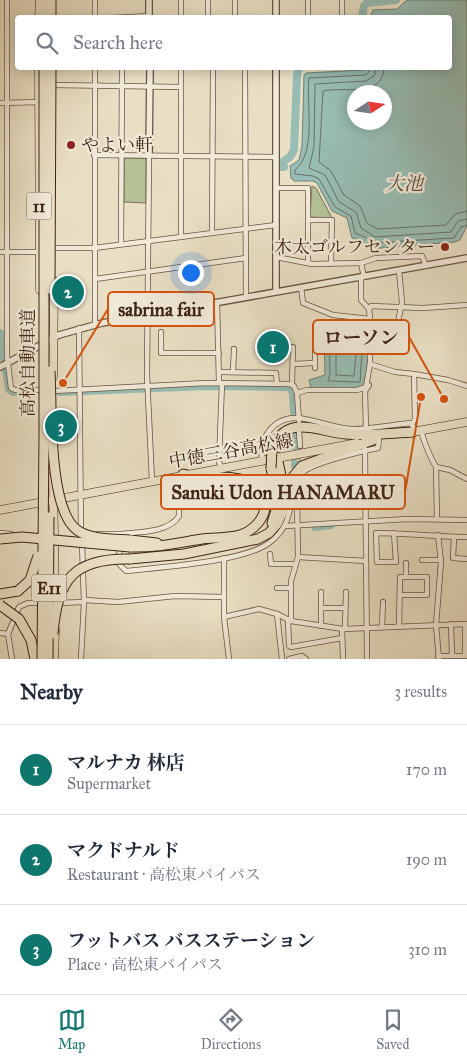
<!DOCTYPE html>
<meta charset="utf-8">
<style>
:root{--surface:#fff;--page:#f6f6f7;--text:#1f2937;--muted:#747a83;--line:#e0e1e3;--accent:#0f766e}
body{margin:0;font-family:"IM FELL Great Primer","Noto Serif JP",serif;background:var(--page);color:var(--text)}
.compass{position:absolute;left:347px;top:85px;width:45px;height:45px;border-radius:50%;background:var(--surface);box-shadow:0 2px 12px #0003;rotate:78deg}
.you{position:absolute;left:190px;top:272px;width:18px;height:18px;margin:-12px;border:4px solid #fff;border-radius:50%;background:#1a73e8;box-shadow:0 0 0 8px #1a73e833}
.badge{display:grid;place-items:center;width:32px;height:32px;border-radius:50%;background:var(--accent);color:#fff;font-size:16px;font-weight:700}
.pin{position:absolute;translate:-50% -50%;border:2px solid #fff;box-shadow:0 1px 5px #0006}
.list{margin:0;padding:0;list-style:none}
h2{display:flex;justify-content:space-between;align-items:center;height:65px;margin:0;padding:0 20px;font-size:21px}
h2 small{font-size:16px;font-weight:400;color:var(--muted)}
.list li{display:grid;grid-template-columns:32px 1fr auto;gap:15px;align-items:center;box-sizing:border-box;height:90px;padding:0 20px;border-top:1px solid var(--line)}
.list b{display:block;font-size:19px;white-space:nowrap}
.list p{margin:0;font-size:16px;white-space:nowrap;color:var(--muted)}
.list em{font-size:16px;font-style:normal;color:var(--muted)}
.icon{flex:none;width:28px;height:28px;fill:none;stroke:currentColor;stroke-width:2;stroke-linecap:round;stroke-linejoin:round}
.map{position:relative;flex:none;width:467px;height:659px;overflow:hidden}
.search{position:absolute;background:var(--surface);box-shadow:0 2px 12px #0003;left:15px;right:15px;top:15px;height:55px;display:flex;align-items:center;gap:12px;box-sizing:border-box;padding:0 18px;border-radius:5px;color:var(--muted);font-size:19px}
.sheet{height:335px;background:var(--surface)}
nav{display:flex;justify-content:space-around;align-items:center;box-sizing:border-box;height:70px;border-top:1px solid var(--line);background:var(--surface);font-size:14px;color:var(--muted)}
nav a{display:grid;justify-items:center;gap:2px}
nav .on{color:var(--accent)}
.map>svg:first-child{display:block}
</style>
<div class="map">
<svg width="467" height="659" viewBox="0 0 467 659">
<rect width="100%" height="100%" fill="#e9dfc4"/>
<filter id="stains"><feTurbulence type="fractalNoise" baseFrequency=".004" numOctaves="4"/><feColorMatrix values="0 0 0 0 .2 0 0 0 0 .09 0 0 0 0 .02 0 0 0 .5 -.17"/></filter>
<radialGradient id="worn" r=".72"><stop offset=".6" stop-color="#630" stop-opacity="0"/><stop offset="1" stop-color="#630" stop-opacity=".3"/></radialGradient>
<g fill="#b3c297" stroke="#797356">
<polygon points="124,158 146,158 146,203 124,202"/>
<polygon points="312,186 316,188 332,218 310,217"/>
</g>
<g fill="#97bdb4" stroke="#748074" fill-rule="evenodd">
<path d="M407,0h60v226l-7,14 -5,2 -87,7 -5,-8 -11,-3 -5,-20 -15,-7 -15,-28 -4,-2h-19l-3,-3 -1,-12 9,-6 3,-14 2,-71 2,-2 58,-3 5,-2h81v-50l-80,-1 3,-7 24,-1zM354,92h30v30h-30z"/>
<polygon points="326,324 368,334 367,373 364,386 356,388 311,388 309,380 325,375 324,334"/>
</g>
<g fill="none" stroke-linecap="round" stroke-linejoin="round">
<g stroke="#6b7064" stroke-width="1">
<path d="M370,68l-1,4 -4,3 -56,3c-3,27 8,74 -14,92v4l18,2 6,3 16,28 16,9 4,17 10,4 7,6 82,-5 7,-11 6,-2"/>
<polyline points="376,68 374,76 366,81 315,84 314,147 309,168 325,175 339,202 356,212 361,228 375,237 451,232 458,221 467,219"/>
<path d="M384,68c-1,31 -41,18 -61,23l-4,71 12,9 13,24 16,11 7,17 10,6 69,-4 9,-11 12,-3"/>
<polygon points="332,330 363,338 360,382 328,381 330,374 329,334"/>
<polygon points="339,338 357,344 354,376 336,375 336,340"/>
</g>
<g stroke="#97bdb4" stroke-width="8">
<polyline points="362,18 364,6 367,3 396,0"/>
<polyline points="284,167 281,167 281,163 290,157 294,150 297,75 299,68"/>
<polyline points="0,333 9,389 13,392 33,392"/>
<polyline points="60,392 205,386 289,387 293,392 294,412"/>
<polyline points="295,433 295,446"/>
<polyline points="295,466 295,462"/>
<polyline points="315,527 331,525"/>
</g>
<g stroke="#c7baa1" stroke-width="4.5" stroke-dasharray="4.5 2" stroke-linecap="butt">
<polyline points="299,461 300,446"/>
<polyline points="297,496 298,477"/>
<polyline points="149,537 151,563"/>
</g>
<defs>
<g id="minor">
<polyline points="7,0 7,356 11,388 15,390 41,390"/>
<polyline points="208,0 208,18"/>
<polyline points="308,0 308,18"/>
<polyline points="342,0 342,18"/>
<polyline points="95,18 95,0"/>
<polyline points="112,18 149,16"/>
<polyline points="181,18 181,0"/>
<polyline points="235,18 235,0"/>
<polyline points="245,68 246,296"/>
<polyline points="54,85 181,87"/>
<polyline points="0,103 41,102"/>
<polyline points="94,155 276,157"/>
<polyline points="149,156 147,375 152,481"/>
<polyline points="276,188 308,188 308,263"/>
<polyline points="308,220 332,220 331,264"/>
<polyline points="212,233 213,68"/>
<polyline points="181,237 181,68"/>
<polyline points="121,243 122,68"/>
<polyline points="53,248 94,248 276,225"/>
<polyline points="0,252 39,252"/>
<polyline points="276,257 312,264 361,263 376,258 422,256 426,266"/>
<polyline points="361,263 364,277"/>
<polyline points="95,279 246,258"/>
<polyline points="301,287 303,303 333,315 370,319 369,309 361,300 361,278"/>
<polyline points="217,302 219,383"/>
<polyline points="369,309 371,306 423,308 467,305"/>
<polyline points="95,325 95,68"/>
<polyline points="79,328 81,533"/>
<polyline points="161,332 161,353 219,353"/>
<polyline points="394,341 402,302 399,271"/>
<polyline points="293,364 315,363"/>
<polyline points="370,364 395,372 414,374 415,419 412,424"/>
<polyline points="315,368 315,350"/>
<polyline points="220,372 276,373 277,384"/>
<polyline points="233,372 234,349"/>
<polyline points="414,374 448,380 467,386"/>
<polyline points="292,385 293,347"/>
<polyline points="53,391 206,383 289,384 294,386 297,393 299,421"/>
<polyline points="297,393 307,390 357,390 366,387 370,364 370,319"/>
<polyline points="366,430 365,391 369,385"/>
<polyline points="299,431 300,446"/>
<path d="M421,431c3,10 9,26 15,36l14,3 17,9"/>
<polyline points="365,449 367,659"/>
<path d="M262,460c-2,-11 0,-20 7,-29 22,-28 55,-2 83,-2 19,0 39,-4 58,-6l7,8"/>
<polyline points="221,467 219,462 222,383"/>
<polyline points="436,467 437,519"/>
<polyline points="365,484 399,487"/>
<polyline points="285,526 408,519 467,520"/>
<polyline points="0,533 11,534"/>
<path d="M394,533l2,29h-19l-1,-29c31,0 61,4 91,4"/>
<path d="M98,534h22l-1,30 7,7c34,-4 117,-9 143,-28 31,-23 15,-51 33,-70 10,-10 60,-22 76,-25l1,-9"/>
<path d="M120,534c17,-2 49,-1 59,-18l-1,-40"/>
<polyline points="438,535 441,562 436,625 439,659"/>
<polyline points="454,537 453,558 467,559"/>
<polyline points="270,554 271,564 296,564"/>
<polyline points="298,557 366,561"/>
<polyline points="224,558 224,617 229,659"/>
<polyline points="422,560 441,560"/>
<polyline points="406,577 406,563"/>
<polyline points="277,588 291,588"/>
<polyline points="84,600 118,602 175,596 224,597"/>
<polyline points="58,603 84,602"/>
<polyline points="321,608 345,608"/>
<polyline points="277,614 282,659"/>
<polyline points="224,617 259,609 277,614 291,621 343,629 467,624"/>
<polyline points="288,620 289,646 291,647 342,638"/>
<polyline points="291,621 291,581 298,557 297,496"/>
<polyline points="451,624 452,656"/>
<polyline points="465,624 465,656"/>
<polyline points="321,626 321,592"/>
<polyline points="399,626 400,577 427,577 427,595 400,595"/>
<polyline points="382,627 383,602"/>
<polyline points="342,629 343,659"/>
<polyline points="345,629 346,592"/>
<polyline points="0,633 8,634 19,607 28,603 43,603"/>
<polyline points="8,634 12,659"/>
<polyline points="438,656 467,656"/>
<polyline points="81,659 84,602 82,543"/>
<polyline points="289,659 302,656 306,659"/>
</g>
<g id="tertiary">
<polyline points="276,0 276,18"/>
<polyline points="149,18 149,0"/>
<polyline points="149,156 150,68"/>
<polyline points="276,291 276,68"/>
<polyline points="0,367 59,335 102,323 467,258"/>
</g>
<g id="primary">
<polyline points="407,433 467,422"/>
<polyline points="0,510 357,443"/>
</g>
<g id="trunk">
<polyline points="39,18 40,0"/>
<polyline points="39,68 40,290"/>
<polyline points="53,377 54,281"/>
<polyline points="53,476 55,605"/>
<polyline points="54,659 55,629"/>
</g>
<g id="motorway">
<polyline points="44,18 44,0"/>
<polyline points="51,18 51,0"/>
<path d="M272,450c14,-38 46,-18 74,-16 22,2 45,-1 67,-2"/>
<polyline points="277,457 286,499"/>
<polyline points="271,468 278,504 272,523"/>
<polyline points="130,540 157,543"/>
<path d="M130,547c25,1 47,-4 72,-8 12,-1 26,-1 38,-4 13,-4 26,-17 25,-31 -1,-11 -8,-19 -18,-23 -21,-8 -43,0 -64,-7"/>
<polyline points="130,559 184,554 258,539 269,533 277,524 284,509 292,478 302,466 373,440"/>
<polyline points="0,594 18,591"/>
<polyline points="19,619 31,640 35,659"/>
</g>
</defs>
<use href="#minor" stroke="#6a5341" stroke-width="6"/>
<use href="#tertiary" stroke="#6a5341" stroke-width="8"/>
<use href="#primary" stroke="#3f2415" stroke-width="9"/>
<use href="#trunk" stroke="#3f2415" stroke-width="9"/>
<use href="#motorway" stroke="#3f2415" stroke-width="11"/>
<use href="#minor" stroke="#f1ead9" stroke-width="4.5"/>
<use href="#tertiary" stroke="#f1ead9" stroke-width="5.5"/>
<use href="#primary" stroke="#e9dfc4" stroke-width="8"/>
<use href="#trunk" stroke="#e9dfc4" stroke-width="8"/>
<use href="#motorway" stroke="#e9dfc4" stroke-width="9"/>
<defs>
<g id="motorway-bridge">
<polyline points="50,289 51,68"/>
<path d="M50,371c2,35 -2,138 27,159 14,10 37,9 53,10"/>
<polyline points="271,468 272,450"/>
<polyline points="0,539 22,537 130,547"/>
<polyline points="18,591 30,580 38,556"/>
<polyline points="0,605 19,619"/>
<path d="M53,634c4,-55 21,-76 77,-75"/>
<polyline points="42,659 44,434 44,68"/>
<polyline points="48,659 49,517"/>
</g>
</defs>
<use href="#motorway-bridge" stroke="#3f2415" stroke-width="11" stroke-linecap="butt"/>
<use href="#motorway-bridge" stroke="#e9dfc4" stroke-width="9"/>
</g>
<g fill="#8f2418" stroke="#f1ead9" stroke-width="2">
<circle cx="71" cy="145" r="5"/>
<circle cx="445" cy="247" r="5"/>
</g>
<g text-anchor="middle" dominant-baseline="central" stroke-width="4.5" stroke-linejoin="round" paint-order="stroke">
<g fill="#f1ead9" stroke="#745f50" stroke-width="1">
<rect x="26.5" y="192.5" width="25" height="27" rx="4"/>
<rect x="31.5" y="574.5" width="35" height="27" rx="4"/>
</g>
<g font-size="16" font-weight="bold" fill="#3f2415">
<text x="39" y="206">11</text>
<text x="49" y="588">E11</text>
</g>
<g font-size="18" fill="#3f2415" stroke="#f1ead9" text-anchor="start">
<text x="81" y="145">やよい軒</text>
<text x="435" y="247" text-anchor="end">木太ゴルフセンター</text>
</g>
<g font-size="18" fill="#3f2415" stroke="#f1ead9">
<text transform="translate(28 363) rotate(-90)">高松自動車道</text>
<text transform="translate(231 451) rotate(-10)">中徳三谷高松線</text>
</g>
<g font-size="19" font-style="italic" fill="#554a3d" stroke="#f1ead9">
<text x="404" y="183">大池</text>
</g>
</g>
<path fill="none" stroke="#d7540d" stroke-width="2" d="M63 383L108 309M444 399L409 337M421 397L405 492"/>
<g fill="#d7540d" stroke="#f1ead9" stroke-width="2">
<circle cx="63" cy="383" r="5"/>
<circle cx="444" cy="399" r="5"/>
<circle cx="421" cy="397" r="5"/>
</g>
<g fill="#f1ead9" stroke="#d7540d" stroke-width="2">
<rect x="108" y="292" width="106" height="34" rx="5"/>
<rect x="313" y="320" width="96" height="34" rx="5"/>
<rect x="161" y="475" width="244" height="34" rx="5"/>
</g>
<g font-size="19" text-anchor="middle" font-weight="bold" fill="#3f2415">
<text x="161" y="316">sabrina fair</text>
<text x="361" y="344">ローソン</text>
<text x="283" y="499">Sanuki Udon HANAMARU</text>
</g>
<rect width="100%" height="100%" filter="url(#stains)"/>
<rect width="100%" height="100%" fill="url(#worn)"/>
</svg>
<svg class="compass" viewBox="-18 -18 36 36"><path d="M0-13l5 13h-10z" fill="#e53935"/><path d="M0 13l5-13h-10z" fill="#747a83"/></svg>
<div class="you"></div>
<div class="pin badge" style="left:273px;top:347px">1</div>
<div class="pin badge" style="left:68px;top:292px">2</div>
<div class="pin badge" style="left:61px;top:426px">3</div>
<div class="search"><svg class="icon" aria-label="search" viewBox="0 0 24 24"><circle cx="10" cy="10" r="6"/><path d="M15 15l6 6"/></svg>Search here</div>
</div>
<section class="sheet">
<h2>Nearby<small>3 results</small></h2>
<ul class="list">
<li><span class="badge">1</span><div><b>マルナカ 林店</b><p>Supermarket</p></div><em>170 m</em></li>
<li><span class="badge">2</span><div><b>マクドナルド</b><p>Restaurant · 高松東バイパス</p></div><em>190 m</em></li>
<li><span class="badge">3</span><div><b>フットバス バスステーション</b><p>Place · 高松東バイパス</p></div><em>310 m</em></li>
</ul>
</section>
<nav>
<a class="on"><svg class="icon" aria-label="map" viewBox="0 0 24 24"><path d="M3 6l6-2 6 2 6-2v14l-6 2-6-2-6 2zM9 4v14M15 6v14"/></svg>Map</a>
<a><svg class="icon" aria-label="directions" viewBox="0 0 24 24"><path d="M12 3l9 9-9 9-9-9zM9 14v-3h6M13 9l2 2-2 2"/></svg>Directions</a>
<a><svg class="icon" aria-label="saved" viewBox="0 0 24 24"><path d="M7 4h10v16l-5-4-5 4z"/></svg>Saved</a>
</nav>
